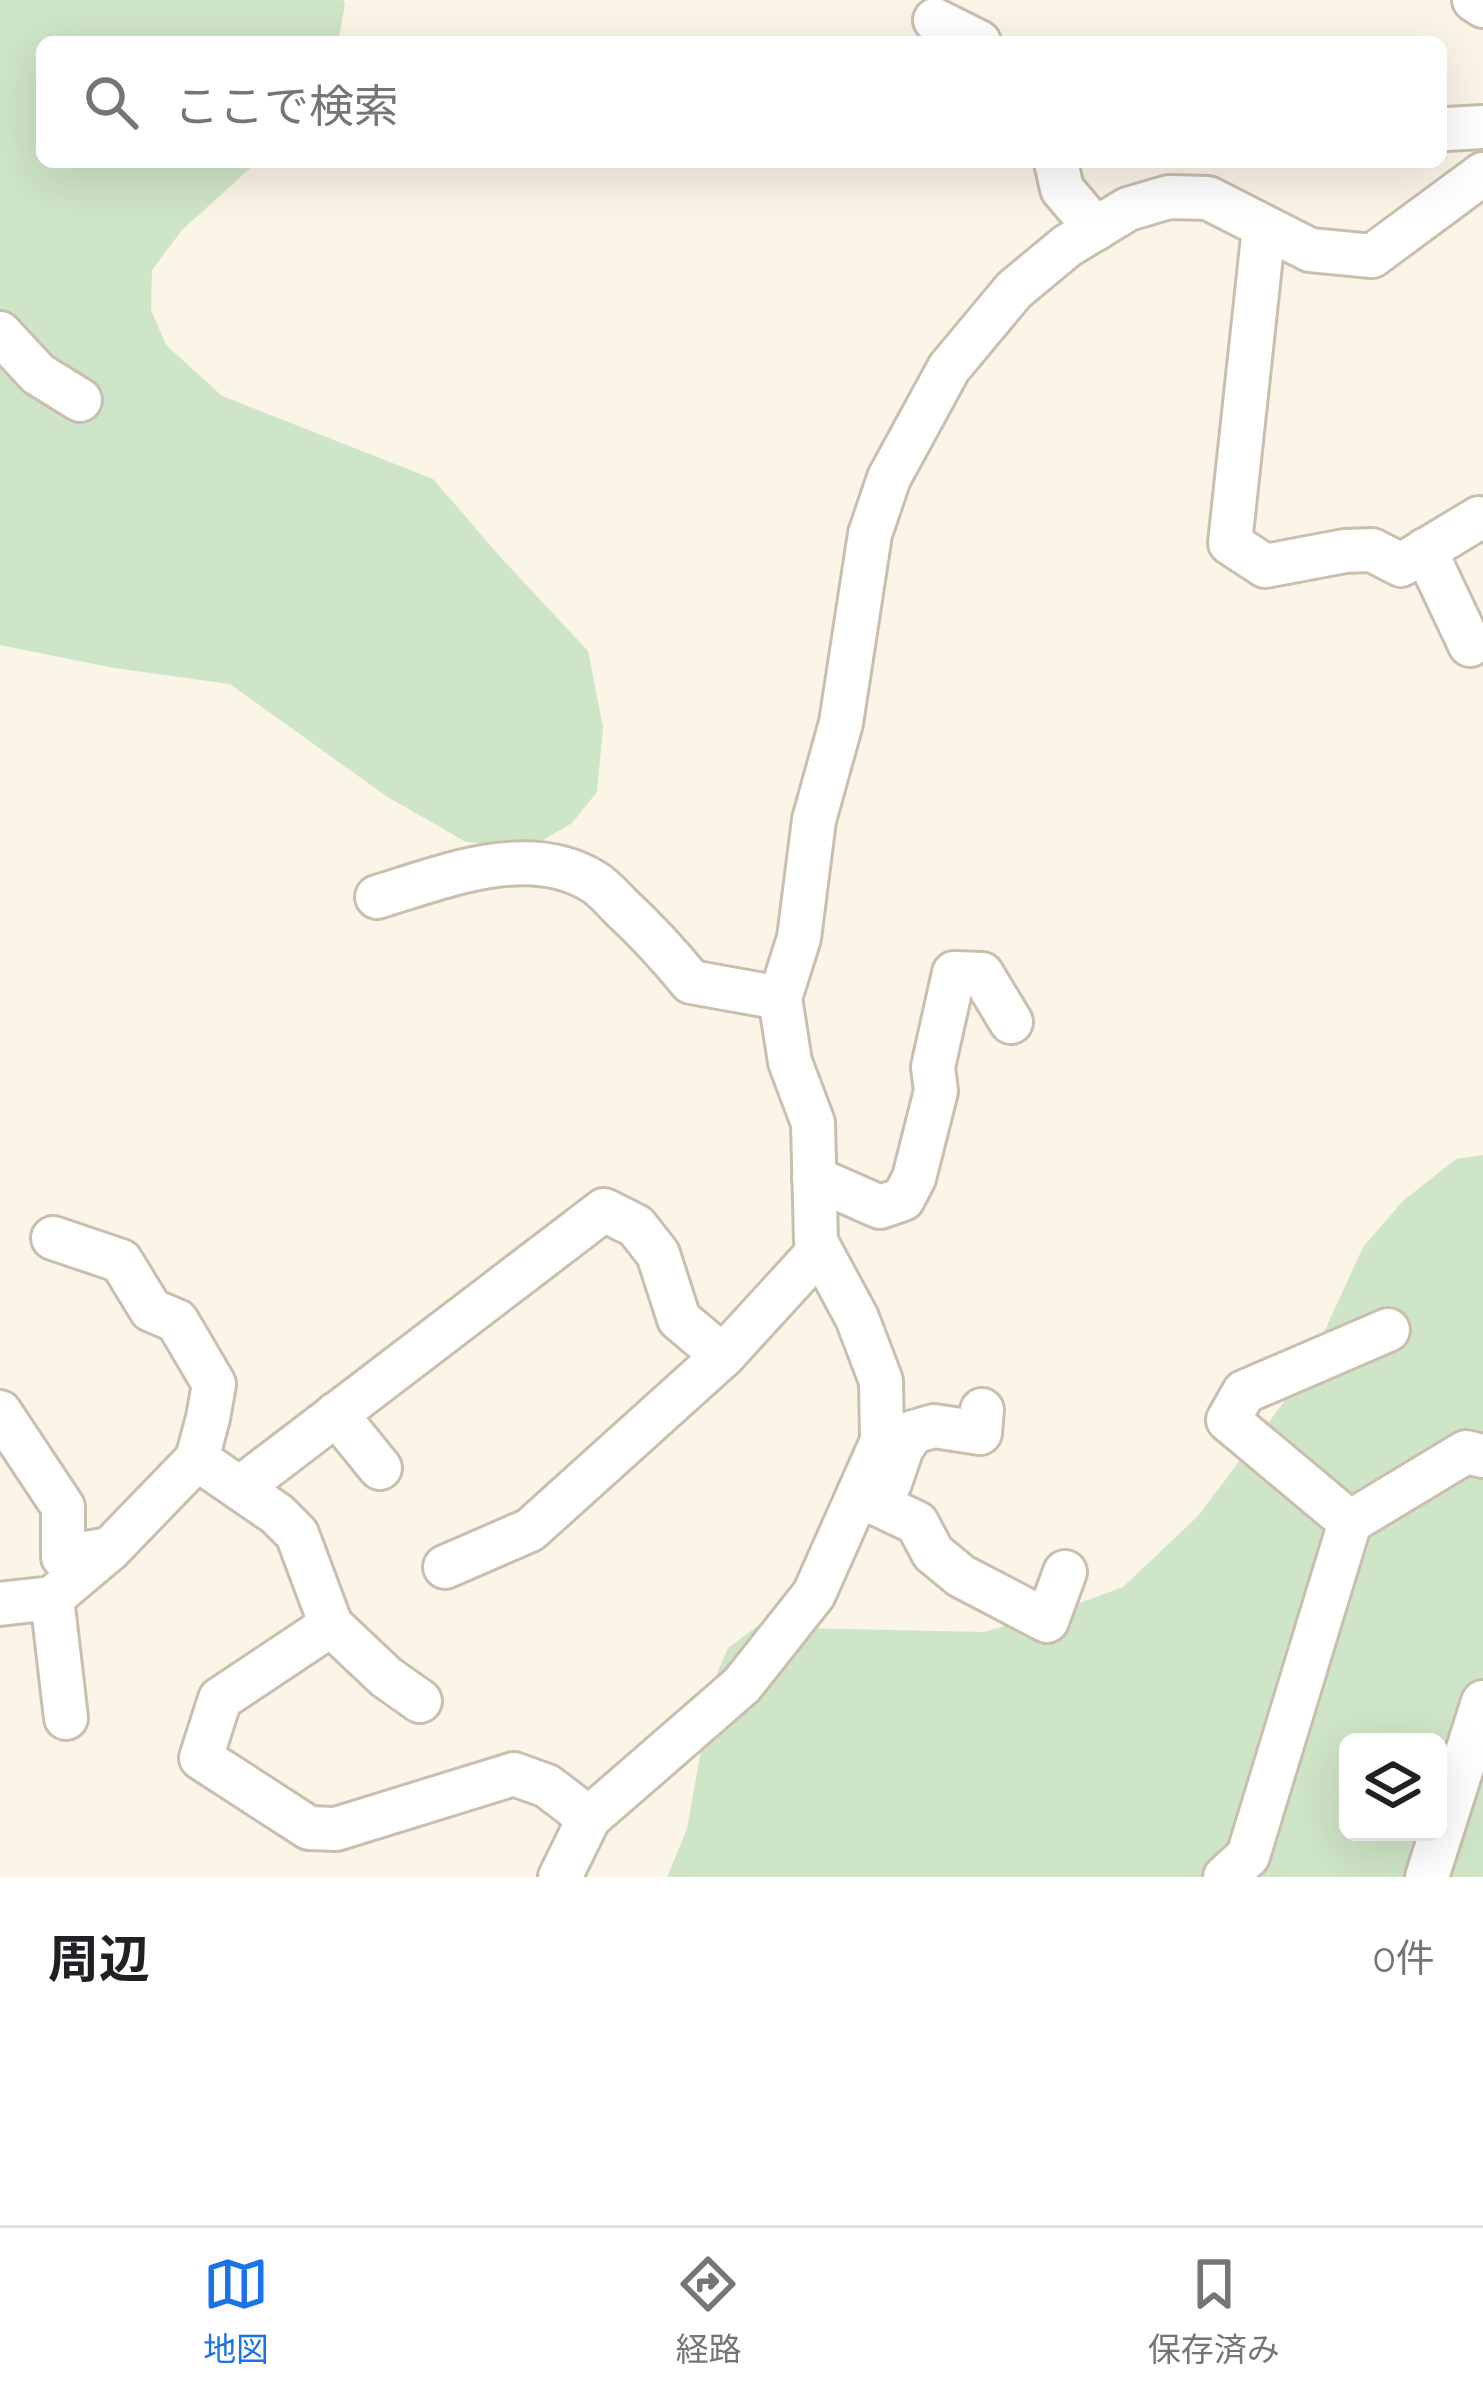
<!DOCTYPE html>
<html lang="ja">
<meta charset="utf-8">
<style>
:root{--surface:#fff;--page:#f6f6f6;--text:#202124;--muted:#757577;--line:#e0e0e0;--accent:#1a73e8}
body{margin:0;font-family:Raleway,"Noto Sans JP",sans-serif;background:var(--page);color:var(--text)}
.controls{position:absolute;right:36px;bottom:36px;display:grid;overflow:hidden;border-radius:18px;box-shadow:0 12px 48px #0002}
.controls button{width:108px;height:108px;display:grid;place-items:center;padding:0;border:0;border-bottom:3px solid var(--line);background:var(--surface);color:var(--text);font:60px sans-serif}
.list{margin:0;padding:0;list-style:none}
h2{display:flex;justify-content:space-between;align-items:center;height:156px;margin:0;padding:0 48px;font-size:51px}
h2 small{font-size:39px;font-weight:400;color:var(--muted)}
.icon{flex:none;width:66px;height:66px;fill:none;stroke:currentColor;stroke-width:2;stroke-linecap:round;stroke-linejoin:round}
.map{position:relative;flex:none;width:1483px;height:1877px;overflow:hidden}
.search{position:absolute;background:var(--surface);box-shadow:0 12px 48px #0002;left:36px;right:36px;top:36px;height:132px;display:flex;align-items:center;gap:30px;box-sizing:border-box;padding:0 42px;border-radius:18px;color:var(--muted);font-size:45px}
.sheet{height:348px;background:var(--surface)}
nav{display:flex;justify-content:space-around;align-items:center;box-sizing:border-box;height:168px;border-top:3px solid var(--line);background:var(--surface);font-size:33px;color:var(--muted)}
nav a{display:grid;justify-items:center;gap:6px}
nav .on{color:var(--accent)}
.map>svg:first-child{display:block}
</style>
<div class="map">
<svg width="1483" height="1877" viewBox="0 0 1483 1877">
<rect width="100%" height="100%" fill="#faf5e7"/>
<g fill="#cfe5c7" fill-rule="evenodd">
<polygon points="0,0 343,0 345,4 338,42 42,42 42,162 257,162 182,230 152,270 151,310 166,345 222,396 433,479 503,560 588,651 603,727 597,792 572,823 531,847 466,842 386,796 230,684 114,668 0,645"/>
<path d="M1483,1155v722h-816l20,-48 26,-146 15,-35 28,-21 228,5 85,-25 54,-20 75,-71 107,-142 58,-127 40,-46 53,-42zM1348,1742h90v90h-90z"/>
</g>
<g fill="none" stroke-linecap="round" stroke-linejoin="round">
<defs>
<g id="street">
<polyline points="1474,0 1483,6"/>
<polyline points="935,20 979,42"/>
<polyline points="1447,129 1483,127"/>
<polyline points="1056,162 1062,189 1096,229"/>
<polyline points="1264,228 1230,543 1265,566 1345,551 1372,550 1401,565 1479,518"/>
<polyline points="0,333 38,374 80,400"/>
<polyline points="1425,550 1470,645"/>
<path d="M377,897c66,-20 152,-56 217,-15 10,6 19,17 27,25 26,24 48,48 70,75l89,16"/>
<polyline points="814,1178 880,1207 903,1199 914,1178 936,1091 933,1067 954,973 982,974 1011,1022"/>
<polyline points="53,1238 121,1261 151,1310 177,1321 214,1384 208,1418 197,1459"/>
<polyline points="0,1412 63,1507 63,1557 110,1549 197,1459 277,1514 297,1534 331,1625 220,1699 201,1758 309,1828 336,1829 514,1774 547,1786 589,1818"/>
<polyline points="336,1414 380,1468"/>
<polyline points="890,1483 902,1448 913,1432 934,1426 980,1433 982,1410"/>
<polyline points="240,1488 604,1210 636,1226 658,1254 679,1319 723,1356 820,1250"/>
<polyline points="858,1495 917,1523 933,1553 961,1576 1047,1621 1065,1572"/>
<polyline points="1350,1522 1228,1420 1244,1392 1388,1330"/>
<polyline points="445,1567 530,1530 723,1356"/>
<polyline points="52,1598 66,1718"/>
<polyline points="0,1604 52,1598 109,1550"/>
<polyline points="331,1625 386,1677 420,1701"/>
<polyline points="560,1877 589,1818 742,1685 814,1594 882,1441 881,1381 857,1318 816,1242 813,1123 790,1062 780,998 799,938 814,820 841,723 870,534 889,478 949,368 1014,290 1067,246 1128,209 1169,197 1208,198 1310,250 1372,256 1483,174"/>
<polyline points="1225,1877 1248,1856 1350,1522 1466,1452 1483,1456"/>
<polyline points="1427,1877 1483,1702"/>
</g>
</defs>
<use href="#street" stroke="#cabeae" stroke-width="48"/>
<use href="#street" stroke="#fff" stroke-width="42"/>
</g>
</svg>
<div class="controls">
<button><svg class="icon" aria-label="layers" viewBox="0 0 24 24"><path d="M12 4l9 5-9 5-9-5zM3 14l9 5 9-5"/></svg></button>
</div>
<div class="search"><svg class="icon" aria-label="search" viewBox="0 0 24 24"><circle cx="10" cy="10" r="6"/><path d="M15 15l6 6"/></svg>ここで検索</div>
</div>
<section class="sheet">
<h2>周辺<small>0件</small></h2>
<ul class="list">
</ul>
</section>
<nav>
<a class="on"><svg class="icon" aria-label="map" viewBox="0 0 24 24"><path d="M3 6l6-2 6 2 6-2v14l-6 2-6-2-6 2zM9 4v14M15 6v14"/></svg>地図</a>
<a><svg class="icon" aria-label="directions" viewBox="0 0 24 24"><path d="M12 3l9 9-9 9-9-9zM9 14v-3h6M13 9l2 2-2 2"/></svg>経路</a>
<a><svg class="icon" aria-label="saved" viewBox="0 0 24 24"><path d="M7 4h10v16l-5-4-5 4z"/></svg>保存済み</a>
</nav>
